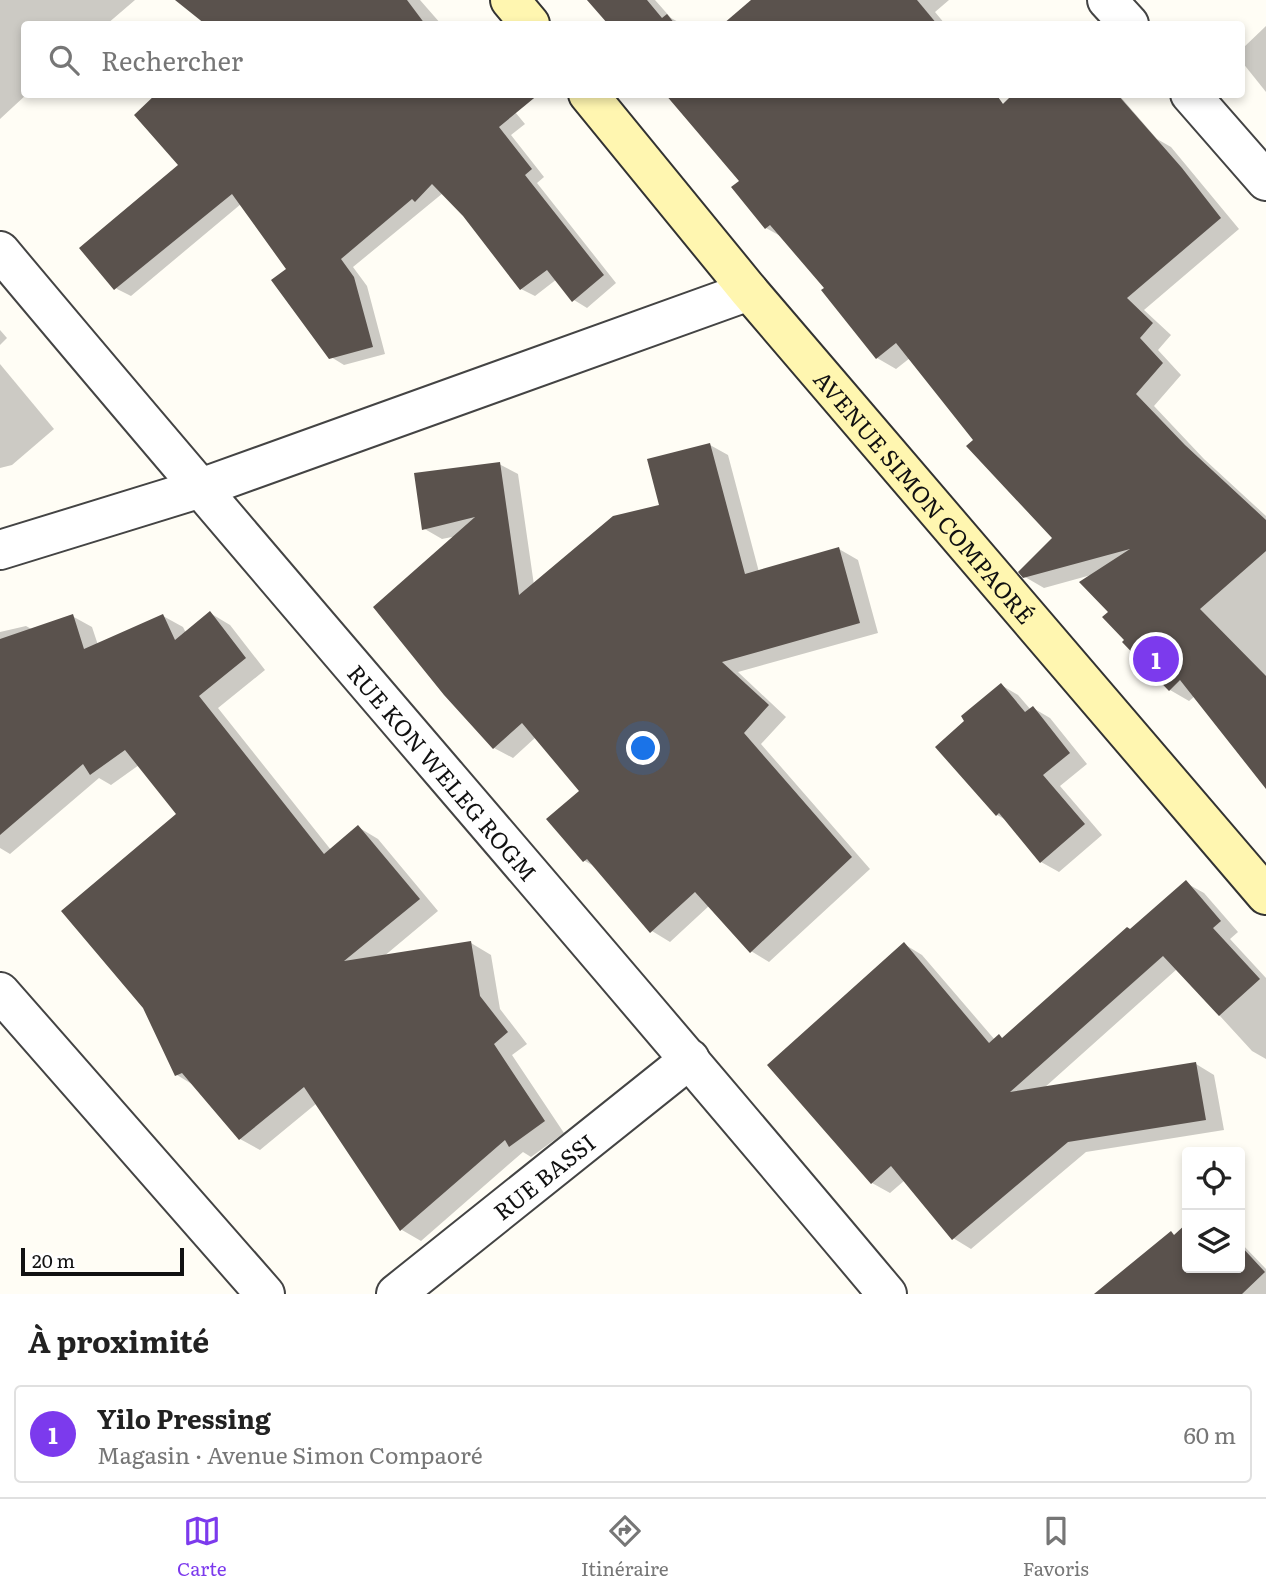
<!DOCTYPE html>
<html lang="fr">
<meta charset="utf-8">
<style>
:root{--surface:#fff;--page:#f2f2f2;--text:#222;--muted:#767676;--line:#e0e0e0;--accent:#7c3aed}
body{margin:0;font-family:Literata,serif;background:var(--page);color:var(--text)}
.controls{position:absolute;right:21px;bottom:21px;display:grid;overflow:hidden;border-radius:7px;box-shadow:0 4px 10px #0003}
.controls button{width:63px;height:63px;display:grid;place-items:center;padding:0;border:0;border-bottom:2px solid var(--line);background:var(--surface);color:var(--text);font:35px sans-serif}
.scale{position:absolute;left:21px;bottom:18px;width:163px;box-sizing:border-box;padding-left:7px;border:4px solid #111;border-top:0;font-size:19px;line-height:24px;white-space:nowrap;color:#111;-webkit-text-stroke:5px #fff;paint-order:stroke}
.you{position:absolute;left:644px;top:749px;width:24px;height:24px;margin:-18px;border:5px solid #fff;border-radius:50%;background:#1a73e8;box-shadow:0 0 0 10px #1a73e833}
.badge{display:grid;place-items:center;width:46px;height:46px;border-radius:50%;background:var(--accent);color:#fff;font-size:23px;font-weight:700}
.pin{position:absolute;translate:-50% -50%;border:4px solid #fff;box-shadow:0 2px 7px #0006}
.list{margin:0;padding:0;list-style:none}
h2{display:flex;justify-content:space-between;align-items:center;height:91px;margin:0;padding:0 28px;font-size:30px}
h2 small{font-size:23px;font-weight:400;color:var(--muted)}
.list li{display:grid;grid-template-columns:46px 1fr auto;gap:21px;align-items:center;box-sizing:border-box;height:98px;margin:0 14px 14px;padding:0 14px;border:2px solid var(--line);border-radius:7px}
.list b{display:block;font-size:26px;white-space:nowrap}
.list p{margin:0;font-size:23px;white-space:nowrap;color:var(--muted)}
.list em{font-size:23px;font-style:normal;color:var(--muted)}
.icon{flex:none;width:38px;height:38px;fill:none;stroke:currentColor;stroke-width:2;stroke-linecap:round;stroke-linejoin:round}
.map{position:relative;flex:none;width:1266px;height:1294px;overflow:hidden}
.search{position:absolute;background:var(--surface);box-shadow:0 4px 10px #0003;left:21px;right:21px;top:21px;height:77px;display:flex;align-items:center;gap:18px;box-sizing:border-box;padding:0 24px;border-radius:7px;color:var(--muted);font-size:26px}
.sheet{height:203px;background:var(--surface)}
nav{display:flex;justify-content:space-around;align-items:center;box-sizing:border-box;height:98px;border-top:2px solid var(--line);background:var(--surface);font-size:19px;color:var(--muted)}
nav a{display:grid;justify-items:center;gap:4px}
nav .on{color:var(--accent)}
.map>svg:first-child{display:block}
</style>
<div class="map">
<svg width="1266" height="1294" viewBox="0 0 1266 1294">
<rect width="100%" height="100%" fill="#fffdf5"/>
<g fill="#0003">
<polygon points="0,0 135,0 107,24 24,24 24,94 27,94 0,119"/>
<polygon points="293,0 420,0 441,24 265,24"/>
<polygon points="587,0 655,0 671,18 682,24 608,24"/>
<polygon points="754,0 949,0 935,12 945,24 726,24"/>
<polygon points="1266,26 1266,92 1242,62 1242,49"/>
<polygon points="500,94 525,124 511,135 544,177 537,183 616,283 587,308 574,300 557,279 535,296 521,289 465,215 443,193 353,267 367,286 385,354 344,365 331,357 289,269 241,204 131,296 117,289 82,249"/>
<polygon points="1014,94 1118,94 1157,139 1171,147 1239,229 1144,310 1171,335 1158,350 1181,375 1154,406 1204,459 1266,516 1266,786 1195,696 1189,701 1170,690 1126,640 1091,575 1044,588 1025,577 1055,538 910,358 896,369 877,358 826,288 782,237 766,228 741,181 1000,106"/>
<polygon points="0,330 7,338 0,345"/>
<polygon points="0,364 54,429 12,465 0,468"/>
<polygon points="710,445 728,455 759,572 839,549 858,560 878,633 738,672 786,717 761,744 870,869 769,962 751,951 710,905 670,942 652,931 599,869 585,861 549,819 581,791 536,737 513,758 494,748 457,536 442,539 423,528 499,464 518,474 534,585 661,507"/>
<polygon points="210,613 230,625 265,670 218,708 331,850 358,827 378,839 438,911 383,957 471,943 491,955 500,1009 527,1044 512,1055 564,1133 531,1157 523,1152 421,1241 402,1230 317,1103 260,1150 240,1139 195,1086 177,1075 178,814 139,765 111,785 99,778 10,854 0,848 0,632 26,626 33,630 72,616 92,627 98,645 163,616 183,627 186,633"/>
<polygon points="1001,685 1018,695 1031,710 1033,708 1050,718 1087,764 1060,786 1102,835 1059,872 1041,862 1008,821 997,815"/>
<polygon points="1186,883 1204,893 1238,932 1230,939 1266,978 1266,1059 1252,1051 1177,969 1044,1088 1196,1064 1214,1075 1224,1130 1086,1152 971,1249 953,1238 905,1180 890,1193 872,1183 904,944 922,955 995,1040 1004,1039"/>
<polygon points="1187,1225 1187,1268 1240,1268 1240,1242 1266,1269 1266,1294 1131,1294"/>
</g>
<g fill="#5a524d">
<polygon points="175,0 407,0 425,24 205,24"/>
<polygon points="587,0 647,0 662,18 667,14 675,24 608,24"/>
<polygon points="751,0 917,0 937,24 723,24"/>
<polygon points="156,94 539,94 499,127 532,169 525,175 604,275 572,302 547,270 520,290 463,216 432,184 415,202 412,199 341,259 354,277 373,347 329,359 271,280 286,269 232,194 114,290 79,248 178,165 134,115"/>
<polygon points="665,94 996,94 1003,104 1013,94 1117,94 1182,168 1221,218 1127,298 1153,323 1140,338 1163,363 1136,394 1185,445 1266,520 1266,551 1200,609 1266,676 1266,789 1180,680 1169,691 1122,642 1124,640 1102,617 1108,612 1079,582 1130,549 1023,578 1018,572 1052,538 966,446 973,440 896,343 876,359 821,290 824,288 770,225 765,229 731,187 739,181"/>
<polygon points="710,443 745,574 839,547 860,623 722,662 769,705 744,733 852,857 750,953 695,892 650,933 587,859 583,862 546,819 579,791 522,723 493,749 444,695 373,607 475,517 422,530 414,473 500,462 519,595 613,516 659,505 647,459"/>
<polygon points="210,611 246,658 199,696 324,854 358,825 420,899 344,961 471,941 480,996 508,1032 494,1044 545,1121 509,1147 505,1140 400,1231 304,1087 239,1140 182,1073 175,1076 143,1008 61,911 176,814 125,750 90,775 83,764 0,835 0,639 73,614 84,649 163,614 175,640"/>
<polygon points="1001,683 1025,712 1033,706 1070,753 1043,775 1085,824 1040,863 999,813 996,816 935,747 964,721 961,716"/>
<polygon points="1186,880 1221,921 1213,928 1260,979 1219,1016 1163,956 1010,1092 1196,1062 1206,1120 1068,1142 952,1240 891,1166 871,1184 767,1065 904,942 989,1043 999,1034 1002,1038 1127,927 1130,929"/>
<polygon points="1187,1223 1187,1268 1240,1268 1240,1245 1265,1272 1242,1294 1094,1294 1171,1231 1174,1235"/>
</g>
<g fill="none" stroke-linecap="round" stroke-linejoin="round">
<defs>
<g id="street">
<polyline points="1107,0 1129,24"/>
<polyline points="1190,94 1266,181"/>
<path id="s1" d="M0,251c293,350 594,693 887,1043"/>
<polyline points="0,550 198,489 749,291"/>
<polyline points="0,992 265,1294"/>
<path id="s2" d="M396,1294l294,-235"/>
</g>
<g id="secondary">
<polyline points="510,0 530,24"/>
<path id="s3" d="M588,94l161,197 517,604"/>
</g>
</defs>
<use href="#street" stroke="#444" stroke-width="42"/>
<use href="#secondary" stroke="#333" stroke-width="42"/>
<use href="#street" stroke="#fff" stroke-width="38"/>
<use href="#secondary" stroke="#fff6b0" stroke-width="38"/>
</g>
<g text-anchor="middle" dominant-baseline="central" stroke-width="7" stroke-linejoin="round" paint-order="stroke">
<g font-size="23" fill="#111" stroke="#fff">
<text stroke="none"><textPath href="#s3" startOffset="525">AVENUE SIMON COMPAORÉ</textPath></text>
<text stroke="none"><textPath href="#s1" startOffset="684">RUE KON WELEG ROGM</textPath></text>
<text stroke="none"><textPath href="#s2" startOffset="189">RUE BASSI</textPath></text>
</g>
</g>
</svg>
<div class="controls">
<button><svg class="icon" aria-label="locate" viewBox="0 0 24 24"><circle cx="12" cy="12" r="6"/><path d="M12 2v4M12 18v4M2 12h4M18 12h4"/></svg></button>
<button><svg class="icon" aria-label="layers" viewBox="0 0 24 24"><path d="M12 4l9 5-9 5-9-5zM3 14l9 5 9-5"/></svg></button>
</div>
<div class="scale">20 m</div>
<div class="you"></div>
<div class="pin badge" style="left:1156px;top:659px">1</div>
<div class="search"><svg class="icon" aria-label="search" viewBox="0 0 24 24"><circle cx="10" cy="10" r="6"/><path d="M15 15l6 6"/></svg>Rechercher</div>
</div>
<section class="sheet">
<h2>À proximité<small></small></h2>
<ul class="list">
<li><span class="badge">1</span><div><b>Yilo Pressing</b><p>Magasin · Avenue Simon Compaoré</p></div><em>60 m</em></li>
</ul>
</section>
<nav>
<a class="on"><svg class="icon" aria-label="map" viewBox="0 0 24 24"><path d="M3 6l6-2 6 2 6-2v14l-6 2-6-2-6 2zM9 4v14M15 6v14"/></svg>Carte</a>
<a><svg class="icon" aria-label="directions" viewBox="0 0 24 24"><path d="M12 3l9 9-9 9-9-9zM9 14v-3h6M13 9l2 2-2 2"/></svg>Itinéraire</a>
<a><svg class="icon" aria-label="saved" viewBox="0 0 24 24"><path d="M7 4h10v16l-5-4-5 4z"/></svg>Favoris</a>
</nav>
